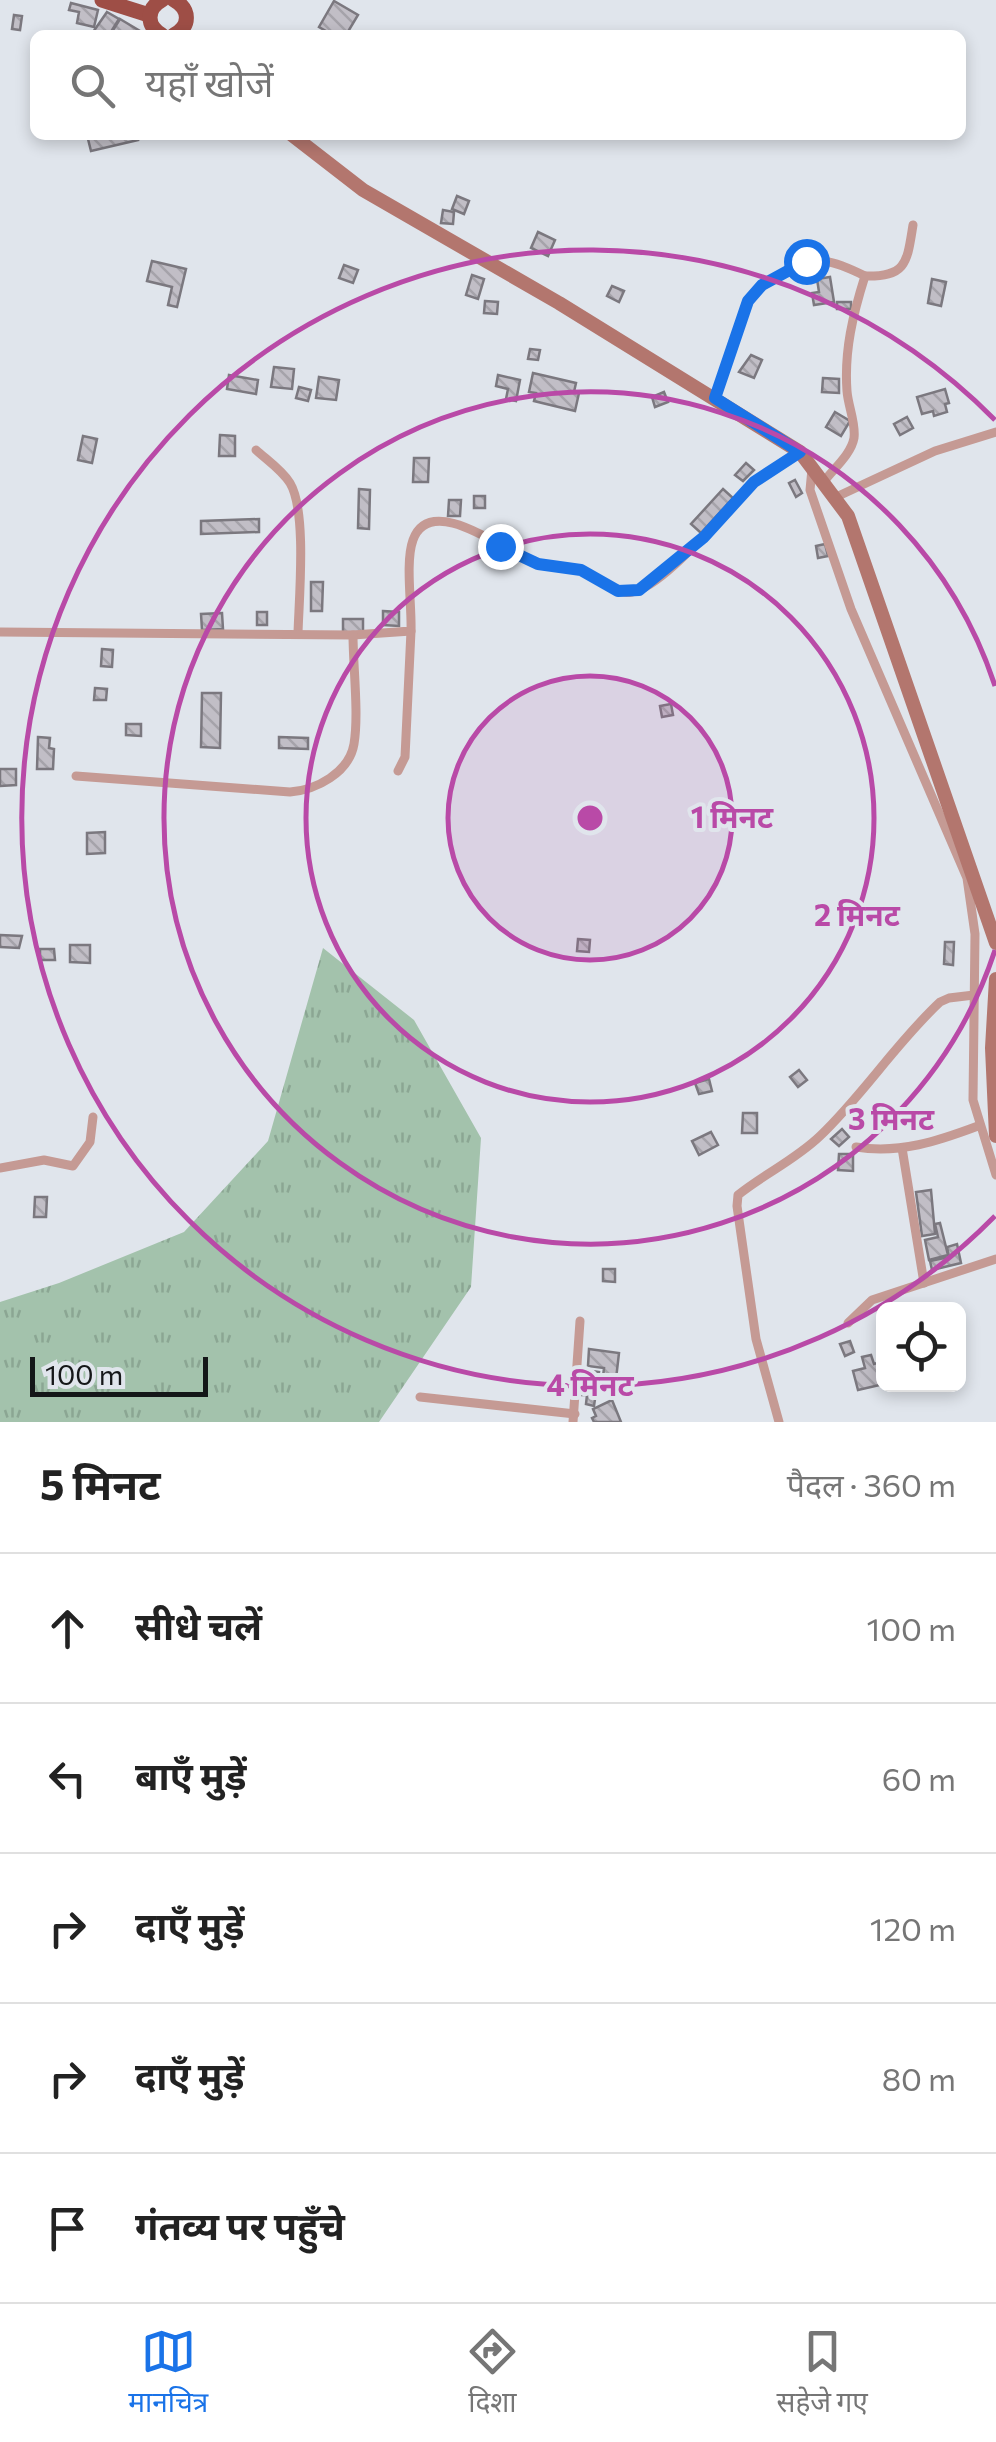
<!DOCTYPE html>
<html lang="hi">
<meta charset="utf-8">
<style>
:root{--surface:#fff;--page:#f2f2f2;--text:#222;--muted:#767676;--line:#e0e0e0;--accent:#1a73e8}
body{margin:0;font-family:Commissioner,"Noto Sans Devanagari",sans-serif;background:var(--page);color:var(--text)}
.controls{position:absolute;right:30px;bottom:30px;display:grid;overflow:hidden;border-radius:15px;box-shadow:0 5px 15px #0003}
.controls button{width:90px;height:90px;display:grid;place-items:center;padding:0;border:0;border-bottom:2px solid var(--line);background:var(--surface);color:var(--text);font:50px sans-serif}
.scale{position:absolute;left:30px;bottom:25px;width:178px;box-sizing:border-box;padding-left:10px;border:5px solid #151719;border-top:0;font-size:28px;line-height:35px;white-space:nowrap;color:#151719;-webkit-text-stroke:8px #e0e5ec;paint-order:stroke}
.stop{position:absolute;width:30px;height:30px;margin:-22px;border:8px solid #1a73e8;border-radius:50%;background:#fff}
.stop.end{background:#1a73e8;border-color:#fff;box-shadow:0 2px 10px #0008}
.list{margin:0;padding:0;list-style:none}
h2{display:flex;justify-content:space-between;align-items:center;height:130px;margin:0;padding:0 40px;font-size:42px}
h2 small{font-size:32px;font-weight:400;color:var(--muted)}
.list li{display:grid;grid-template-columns:65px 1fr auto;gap:30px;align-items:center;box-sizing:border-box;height:150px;padding:0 40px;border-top:2px solid var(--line)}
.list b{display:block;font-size:38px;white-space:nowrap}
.list em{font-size:32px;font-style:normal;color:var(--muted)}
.icon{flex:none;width:55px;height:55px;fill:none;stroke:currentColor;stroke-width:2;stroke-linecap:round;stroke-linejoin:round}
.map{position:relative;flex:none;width:996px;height:1422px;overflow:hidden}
.search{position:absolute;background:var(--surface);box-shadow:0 5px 15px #0003;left:30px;right:30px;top:30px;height:110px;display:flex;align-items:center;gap:25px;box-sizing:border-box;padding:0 35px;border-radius:15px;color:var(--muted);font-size:38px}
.sheet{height:880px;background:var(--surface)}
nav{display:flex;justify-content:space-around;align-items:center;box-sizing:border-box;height:140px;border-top:2px solid var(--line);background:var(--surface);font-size:28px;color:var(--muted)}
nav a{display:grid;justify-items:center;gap:5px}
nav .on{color:var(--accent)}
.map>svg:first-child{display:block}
</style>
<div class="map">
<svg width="996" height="1422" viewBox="0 0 996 1422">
<defs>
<pattern id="grass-tufts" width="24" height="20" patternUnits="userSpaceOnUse" patternTransform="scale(2.5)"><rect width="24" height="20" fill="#a3c2ac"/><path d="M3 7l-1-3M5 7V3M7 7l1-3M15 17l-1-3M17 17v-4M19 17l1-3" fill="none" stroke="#8ba693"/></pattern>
<pattern id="building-back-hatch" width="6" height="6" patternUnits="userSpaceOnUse" patternTransform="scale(2.5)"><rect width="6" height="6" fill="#c1bec6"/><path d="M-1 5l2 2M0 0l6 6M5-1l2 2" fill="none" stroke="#a5a3aa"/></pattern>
</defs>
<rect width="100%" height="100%" fill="#e0e5ec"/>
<polygon fill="url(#grass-tufts)" points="323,948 414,1020 481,1138 471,1287 379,1422 0,1422 0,1302 59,1283 184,1232 268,1141"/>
<g fill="url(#building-back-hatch)" stroke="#7b787f" stroke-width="2.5">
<polygon points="334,1 358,15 346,35 333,35 319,27"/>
<polygon points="71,3 98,10 94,27 77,23 79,12 69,10"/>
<polygon points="107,12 119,19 109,35 91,35"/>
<polygon points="14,15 22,16 20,30 12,29"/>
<polygon points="120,19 140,31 138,35 110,35"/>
<polygon points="87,135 137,135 138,140 91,151"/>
<polygon points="457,196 469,201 464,214 452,209"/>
<polygon points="443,210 454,212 453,224 441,223"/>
<polygon points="538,232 555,240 548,256 531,248"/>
<polygon points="152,261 186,269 177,307 168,305 172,287 147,281"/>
<polygon points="344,265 358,270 353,283 339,278"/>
<polygon points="472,275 484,279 478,299 466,295"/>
<polygon points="830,277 834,302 814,305 812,293 819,292 817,279"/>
<polygon points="932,279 946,282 941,306 928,303"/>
<polygon points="612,286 624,291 619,302 607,296"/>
<polygon points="485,301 498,302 497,314 484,313"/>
<rect x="837" y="302" width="14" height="7"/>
<polygon points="530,349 540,350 538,360 528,359"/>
<polygon points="751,355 762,360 754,378 739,372"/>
<polygon points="274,367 294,369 292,389 271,387"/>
<polygon points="533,373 576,383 574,392 579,393 575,411 534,401 536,393 529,392"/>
<polygon points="229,375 258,380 256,394 227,389"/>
<polygon points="498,375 520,380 516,401 506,399 508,389 496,386"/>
<polygon points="319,377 339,380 336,400 316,398"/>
<polygon points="823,378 839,379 839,393 822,392"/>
<polygon points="299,387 311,390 308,401 296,398"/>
<polygon points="945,389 949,403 945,404 947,412 934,416 933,411 922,414 917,397"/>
<polygon points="664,392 668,402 655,407 652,397"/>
<polygon points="835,412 850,421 841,436 826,427"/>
<polygon points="907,417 913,428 900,435 894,424"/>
<polygon points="220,435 235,436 235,456 219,456"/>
<polygon points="83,436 97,439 92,463 78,460"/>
<polygon points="414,458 429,458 428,482 413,482"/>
<polygon points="746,463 754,470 743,481 735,475"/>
<polygon points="795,480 802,493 796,497 789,483"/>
<polygon points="359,489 370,490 369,529 358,528"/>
<polygon points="723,489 733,498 701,533 691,524"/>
<rect x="474" y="496" width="11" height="12"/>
<polygon points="449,500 461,500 460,516 448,516"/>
<polygon points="259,519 259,532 201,534 201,521"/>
<polygon points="825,544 828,556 818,558 816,546"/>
<polygon points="311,582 323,582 322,611 311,611"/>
<polygon points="383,611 399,612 399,626 383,625"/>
<rect x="257" y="612" width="10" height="13"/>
<polygon points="222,613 223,629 202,630 201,614"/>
<rect x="343" y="619" width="20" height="15"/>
<polygon points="102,649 113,650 112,667 101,666"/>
<polygon points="95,688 107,689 106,700 94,700"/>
<polygon points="202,693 221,693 220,748 201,747"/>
<polygon points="671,704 673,715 662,717 660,706"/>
<polygon points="126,724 141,724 141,736 126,735"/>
<polygon points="38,737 50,738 49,748 54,749 53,769 37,769"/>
<polygon points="279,737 308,738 308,749 279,748"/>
<polygon points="0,769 16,769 16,785 0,786"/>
<polygon points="105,832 105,853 87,854 87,833"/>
<polygon points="0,935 22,936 19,948 0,947"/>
<polygon points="578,939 590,940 589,952 577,951"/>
<polygon points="945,942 954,942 953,965 944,964"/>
<polygon points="70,945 90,945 90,963 70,962"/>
<polygon points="40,949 54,949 55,960 40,960"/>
<polygon points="799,1070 807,1080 798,1087 790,1077"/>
<polygon points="709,1079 712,1091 699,1094 695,1083"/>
<polygon points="743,1113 757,1113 757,1133 742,1133"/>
<polygon points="842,1129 849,1137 839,1146 831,1139"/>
<polygon points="711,1132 718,1145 699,1155 692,1141"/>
<polygon points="839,1154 853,1154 853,1171 838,1170"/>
<polygon points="931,1190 935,1234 922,1236 916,1192"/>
<polygon points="35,1197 47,1197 46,1217 34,1217"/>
<polygon points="940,1223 948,1255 929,1260 925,1240 938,1237 935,1224"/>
<polygon points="957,1244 961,1263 932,1270 930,1261 949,1257 947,1247"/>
<polygon points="603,1269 615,1269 615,1282 603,1281"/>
<polygon points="850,1341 854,1352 845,1356 840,1344"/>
<polygon points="589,1349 619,1353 616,1379 603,1377 604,1368 588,1366"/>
<polygon points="871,1355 874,1364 884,1361 884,1384 858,1390 853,1371 865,1368 862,1357"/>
<polygon points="592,1371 599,1372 594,1406 586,1404 587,1395 582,1395 585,1379 591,1380"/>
<polygon points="612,1400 621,1422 594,1422 592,1418 596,1416 593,1409"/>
</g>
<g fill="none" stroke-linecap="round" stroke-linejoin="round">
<g stroke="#c59a94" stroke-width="9">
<path d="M715,398c12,-27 24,-91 43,-109 7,-7 18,-10 27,-16 30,-20 50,-12 80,3"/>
<path d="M256,450c11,10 26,20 34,33 17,28 9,115 8,150"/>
<polyline points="812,469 810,490 851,609 967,878 975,934 973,1100 996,1175"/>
<path d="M823,483c9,-13 28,-28 31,-45 2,-15 -6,-32 -7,-47 -3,-40 6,-77 18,-115 42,1 42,-14 48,-51"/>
<polyline points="834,498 935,451 996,432"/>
<path d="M0,632l353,3 58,-4c1,-25 -6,-69 2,-91 17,-47 88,8 113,19 19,8 40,6 59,13 16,6 28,24 47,20 35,-6 96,-87 124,-111 13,-11 29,-20 44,-29"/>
<polyline points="398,771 405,757 411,631"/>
<path d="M76,776l214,16c26,-2 59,-19 64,-48 5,-30 -1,-78 -1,-109"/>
<path d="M856,1147c44,7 82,-6 122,-21"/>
<polyline points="902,1148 924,1283"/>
<polyline points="0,1168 44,1160 73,1166 90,1142 93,1117"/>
<polyline points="848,1323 872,1300 996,1259"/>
<polyline points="420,1397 575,1414"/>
<polyline points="573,1422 580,1321"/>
<path d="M779,1422l-23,-83 -19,-133 1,-11c26,-21 57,-35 82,-59 43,-41 76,-93 120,-134l9,-4 25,-3"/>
</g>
<g stroke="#b3766e" stroke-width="14">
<polyline points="292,135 363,190 559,303 800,452 848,516 996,943"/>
<polyline points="996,979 992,1048 996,1136"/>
</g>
<g stroke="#9e4e46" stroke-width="15">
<polyline points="102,0 149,15"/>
<path d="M174,0c16,9 17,26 0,35"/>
<path d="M162,35c-16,-9 -16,-26 0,-35"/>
</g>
</g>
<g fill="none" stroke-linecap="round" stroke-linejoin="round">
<polyline stroke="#1a73e8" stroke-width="12" points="500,546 538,564 581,570 618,591 639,590 704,537 754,482 800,452 715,398 748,301 762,285 806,261"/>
</g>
<circle cx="590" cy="818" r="142" fill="#b94aa7" fill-opacity=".12"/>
<g fill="none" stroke="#b94aa7" stroke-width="5">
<circle cx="590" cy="818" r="142"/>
<circle cx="590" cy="818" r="284"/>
<path d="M995 950A426 426 0 1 1 995 686"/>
<path d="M995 1216A568 568 0 1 1 995 420"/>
</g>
<circle cx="590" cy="818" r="15" fill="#b94aa7" stroke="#e0e5ec" stroke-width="5"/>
<g font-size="30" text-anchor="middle" font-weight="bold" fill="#b94aa7" stroke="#e0e5ec" stroke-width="8" stroke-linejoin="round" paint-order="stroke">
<text x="732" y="828">1 मिनट</text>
<text x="857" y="926">2 मिनट</text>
<text x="891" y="1130">3 मिनट</text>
<text x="590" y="1396">4 मिनट</text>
</g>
</svg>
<div class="controls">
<button><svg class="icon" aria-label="locate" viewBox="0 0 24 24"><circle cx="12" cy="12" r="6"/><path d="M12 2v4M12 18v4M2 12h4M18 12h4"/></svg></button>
</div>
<div class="scale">100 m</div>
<div class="stop" style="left:806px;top:261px"></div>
<div class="stop end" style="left:500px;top:546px"></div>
<div class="search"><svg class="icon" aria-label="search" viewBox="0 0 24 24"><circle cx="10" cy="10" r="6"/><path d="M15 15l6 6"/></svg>यहाँ खोजें</div>
</div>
<section class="sheet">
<h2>5 मिनट<small>पैदल · 360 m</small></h2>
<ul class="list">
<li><svg class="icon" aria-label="ahead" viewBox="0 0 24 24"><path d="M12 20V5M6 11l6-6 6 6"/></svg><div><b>सीधे चलें</b></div><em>100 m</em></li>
<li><svg class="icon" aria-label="left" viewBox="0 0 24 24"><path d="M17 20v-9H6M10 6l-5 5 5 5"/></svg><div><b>बाएँ मुड़ें</b></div><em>60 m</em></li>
<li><svg class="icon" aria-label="right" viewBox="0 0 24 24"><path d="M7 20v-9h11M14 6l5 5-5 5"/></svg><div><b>दाएँ मुड़ें</b></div><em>120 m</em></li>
<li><svg class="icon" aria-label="right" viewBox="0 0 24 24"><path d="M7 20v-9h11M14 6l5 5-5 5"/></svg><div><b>दाएँ मुड़ें</b></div><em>80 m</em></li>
<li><svg class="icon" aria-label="arrive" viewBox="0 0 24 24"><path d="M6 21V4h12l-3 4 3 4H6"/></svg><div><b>गंतव्य पर पहुँचे</b></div></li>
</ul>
</section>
<nav>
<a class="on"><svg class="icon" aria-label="map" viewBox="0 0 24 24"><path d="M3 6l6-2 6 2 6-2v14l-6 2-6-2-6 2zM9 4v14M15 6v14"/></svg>मानचित्र</a>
<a><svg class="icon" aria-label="directions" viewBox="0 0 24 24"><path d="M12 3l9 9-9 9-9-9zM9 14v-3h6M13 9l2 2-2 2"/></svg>दिशा</a>
<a><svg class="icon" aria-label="saved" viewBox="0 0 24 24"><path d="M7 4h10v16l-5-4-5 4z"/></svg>सहेजे गए</a>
</nav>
